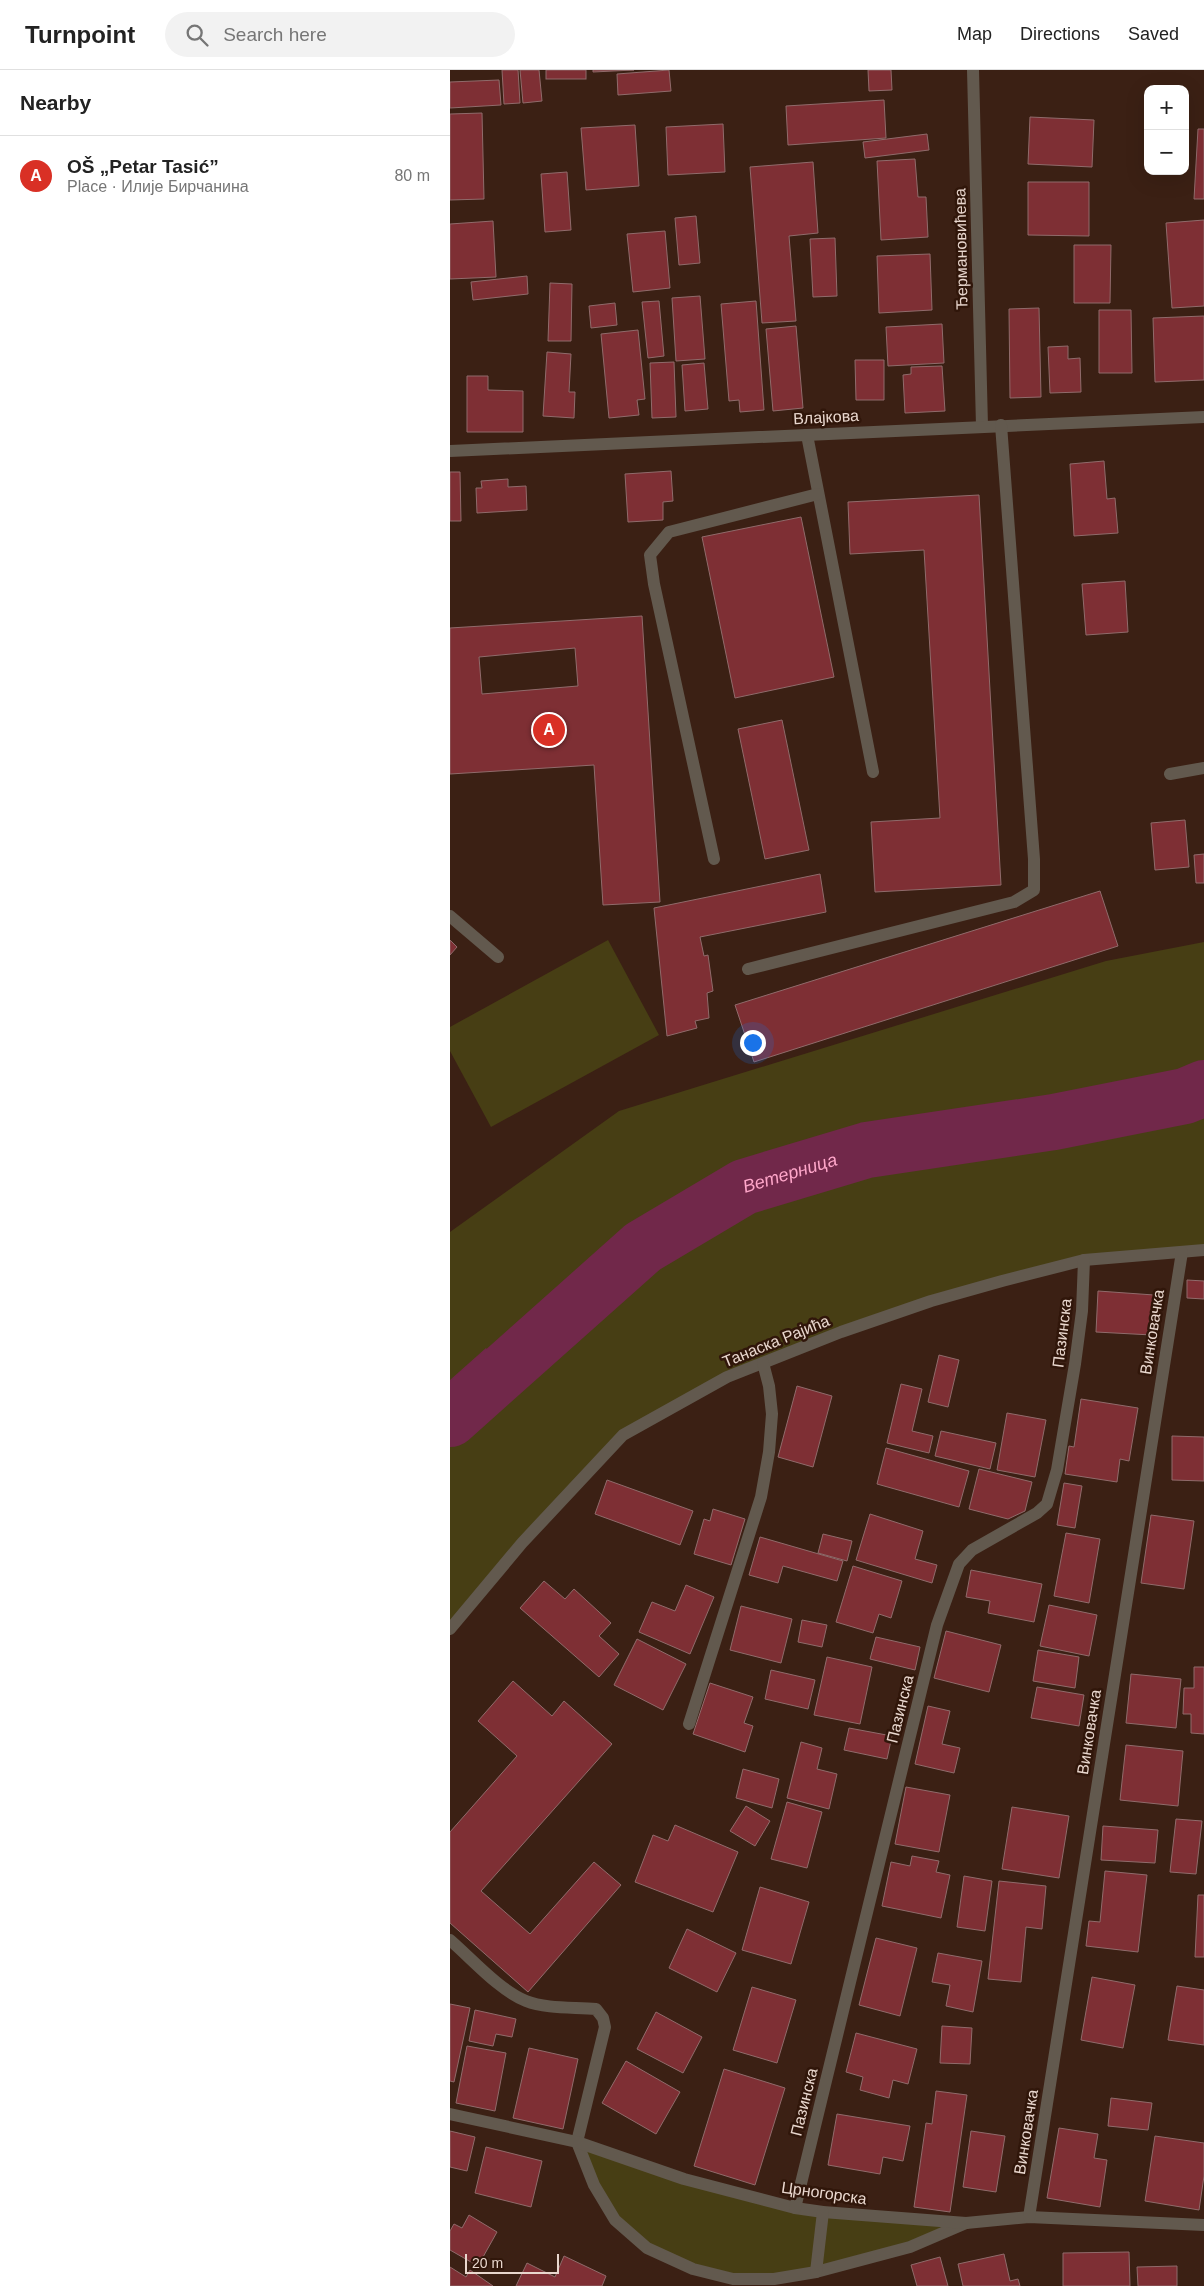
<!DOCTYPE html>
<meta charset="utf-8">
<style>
:root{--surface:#fff;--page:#f2f2f2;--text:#222;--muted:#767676;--line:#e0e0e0;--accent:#d93025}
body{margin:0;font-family:Arial,sans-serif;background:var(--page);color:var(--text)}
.controls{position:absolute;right:15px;top:15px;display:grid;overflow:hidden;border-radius:10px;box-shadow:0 5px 20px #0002}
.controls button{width:45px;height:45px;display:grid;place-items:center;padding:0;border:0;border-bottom:1px solid var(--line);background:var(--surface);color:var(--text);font:25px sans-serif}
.scale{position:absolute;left:15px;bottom:12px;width:94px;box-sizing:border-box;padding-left:5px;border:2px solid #e9d7ce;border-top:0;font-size:14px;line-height:18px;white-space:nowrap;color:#e9d7ce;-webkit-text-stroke:4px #30160a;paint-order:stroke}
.you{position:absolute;left:302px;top:972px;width:18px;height:18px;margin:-12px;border:4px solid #fff;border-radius:50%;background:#1a73e8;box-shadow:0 0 0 8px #1a73e833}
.badge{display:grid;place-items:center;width:32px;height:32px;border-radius:50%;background:var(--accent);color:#fff;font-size:16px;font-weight:700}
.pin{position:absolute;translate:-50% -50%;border:2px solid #fff;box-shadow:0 1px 5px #0006}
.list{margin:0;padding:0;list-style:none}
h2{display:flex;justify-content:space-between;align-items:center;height:65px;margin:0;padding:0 20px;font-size:21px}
h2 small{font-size:16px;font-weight:400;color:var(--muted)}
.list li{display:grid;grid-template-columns:32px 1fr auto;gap:15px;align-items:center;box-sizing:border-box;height:80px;padding:0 20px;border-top:1px solid var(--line)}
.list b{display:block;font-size:19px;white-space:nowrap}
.list p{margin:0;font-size:16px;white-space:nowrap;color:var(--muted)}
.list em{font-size:16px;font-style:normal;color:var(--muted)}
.icon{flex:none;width:28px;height:28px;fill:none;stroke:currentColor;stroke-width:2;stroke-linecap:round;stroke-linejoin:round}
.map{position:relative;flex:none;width:754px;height:2216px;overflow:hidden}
header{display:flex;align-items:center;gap:30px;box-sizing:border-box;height:70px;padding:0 25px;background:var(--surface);border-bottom:1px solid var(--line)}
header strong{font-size:24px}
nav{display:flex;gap:28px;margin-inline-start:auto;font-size:18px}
.search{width:350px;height:45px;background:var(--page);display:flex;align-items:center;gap:12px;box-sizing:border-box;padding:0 18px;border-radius:28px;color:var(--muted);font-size:19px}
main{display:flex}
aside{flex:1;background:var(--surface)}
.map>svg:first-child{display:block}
</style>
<header>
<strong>Turnpoint</strong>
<div class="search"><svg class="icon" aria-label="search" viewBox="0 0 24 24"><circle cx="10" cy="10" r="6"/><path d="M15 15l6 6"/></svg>Search here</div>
<nav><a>Map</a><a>Directions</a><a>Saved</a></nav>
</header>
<main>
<aside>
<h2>Nearby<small></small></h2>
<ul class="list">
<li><span class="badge">A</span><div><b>OŠ „Petar Tasić”</b><p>Place · Илије Бирчанина</p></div><em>80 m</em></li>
</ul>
</aside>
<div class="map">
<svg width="754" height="2216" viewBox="0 0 754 2216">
<rect width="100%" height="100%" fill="#3b2014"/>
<g fill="#473e14">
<polygon points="158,870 209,965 41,1057 0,981 0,957"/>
<polygon points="754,872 754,1180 634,1190 552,1211 313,1293 173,1365 0,1559 0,1162 169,1041 656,891"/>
<polygon points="127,2072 345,2138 516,2153 366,2202 283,2209 197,2178 165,2150"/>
</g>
<polygon fill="#71284a" points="36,1278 61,1315 0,1369 0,1310"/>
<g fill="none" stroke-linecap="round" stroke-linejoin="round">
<path stroke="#71284a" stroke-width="56" id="s1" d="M0,1349l193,-172 101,-60 123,-37 187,-28 131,-26 19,-8"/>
</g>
<g fill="#7e2f34" stroke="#906b6b" fill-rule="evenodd">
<polygon points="52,0 68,0 70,33 54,34"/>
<polygon points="70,0 89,0 92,31 73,33"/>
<rect x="96" y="0" width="40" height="9"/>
<polygon points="143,0 184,0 143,2"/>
<polygon points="219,0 221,21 168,25 167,4"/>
<polygon points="418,0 441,0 442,20 419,21"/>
<polygon points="49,10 51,35 0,38 0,12"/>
<polygon points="434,30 436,68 338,75 336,36"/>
<polygon points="32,43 34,129 0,130 0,44"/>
<polygon points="580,47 644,50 642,97 578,94"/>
<polygon points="273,54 275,102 218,105 216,57"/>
<polygon points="185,55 189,116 136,120 131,58"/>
<polygon points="748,59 754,59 754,129 744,129"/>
<polygon points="477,64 479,80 415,88 413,72"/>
<polygon points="465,89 468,127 476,127 478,167 431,170 427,91"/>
<polygon points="363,92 368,163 339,166 346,251 312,253 300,97"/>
<polygon points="117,102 121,160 95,162 91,104"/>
<polygon points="578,112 639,112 639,166 578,165"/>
<polygon points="246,146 250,193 229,195 225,148"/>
<polygon points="754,150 754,236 722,238 716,153"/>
<polygon points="43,151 46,207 0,209 0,154"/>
<polygon points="215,161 220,218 183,222 177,164"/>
<polygon points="385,168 387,226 363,227 360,169"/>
<polygon points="624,175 661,175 660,233 624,233"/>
<polygon points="480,184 482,240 429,243 427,186"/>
<polygon points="77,206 78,224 23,230 21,212"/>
<polygon points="100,213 122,214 121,271 98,271"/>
<polygon points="250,226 255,289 226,291 222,228"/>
<polygon points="209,231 214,286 198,288 192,232"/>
<polygon points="306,231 314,340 290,342 289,330 279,331 271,234"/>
<polygon points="165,233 167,255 141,258 139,236"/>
<polygon points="589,238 591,327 560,328 559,239"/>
<polygon points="649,240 681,240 682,303 649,303"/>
<polygon points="754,246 754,310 705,312 703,248"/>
<polygon points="492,254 494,293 438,296 436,257"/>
<polygon points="346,256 353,338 323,341 316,259"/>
<polygon points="188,260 195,329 187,330 189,345 159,348 151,264"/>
<polygon points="618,276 618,289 630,288 631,322 600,323 598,277"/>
<polygon points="97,282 121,284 119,322 125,322 124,348 93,346"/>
<polygon points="405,290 434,290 434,330 406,330"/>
<polygon points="224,292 226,347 202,348 200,293"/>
<polygon points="254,293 258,339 235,341 232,295"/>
<polygon points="492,296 495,341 455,343 453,305 461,304 461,297"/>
<polygon points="17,306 38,306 38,320 73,321 73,362 17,362"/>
<polygon points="654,391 657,429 665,428 668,463 624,466 620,394"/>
<polygon points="221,401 223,431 213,432 213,450 178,452 175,404"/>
<polygon points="0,402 10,402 11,451 0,451"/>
<polygon points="58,409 58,417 76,416 77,440 27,443 26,418 32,418 31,411"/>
<polygon points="529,425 551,815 425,822 421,752 490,748 474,480 400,484 398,432"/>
<polygon points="351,447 384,607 285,628 252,467"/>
<polygon points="675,511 678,562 636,565 632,514"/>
<path d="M192,546l18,286 -57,3 -9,-140 -144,9v-146zM125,578l3,38 -96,8 -3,-37z"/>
<polygon points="332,650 359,780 315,789 288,659"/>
<polygon points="735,750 739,797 705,800 701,753"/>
<polygon points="754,784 754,813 746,813 744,785"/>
<polygon points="370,804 376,842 250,867 254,886 258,885 263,921 257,923 259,948 245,951 247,958 217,966 204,838"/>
<polygon points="650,821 668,876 304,992 285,935"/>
<polygon points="0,870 7,877 0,885"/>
<polygon points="737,1210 754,1211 754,1229 737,1228"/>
<polygon points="648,1221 704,1225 702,1265 646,1262"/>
<polygon points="489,1285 509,1290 498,1337 478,1332"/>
<polygon points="451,1314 472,1319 462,1361 483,1366 479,1383 437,1373"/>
<polygon points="347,1316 382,1326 363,1397 328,1387"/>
<polygon points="631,1329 688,1338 679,1391 670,1389 667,1412 615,1404 619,1376 624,1377"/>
<polygon points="557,1343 596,1350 585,1407 547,1400"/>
<polygon points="491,1361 546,1373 540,1399 485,1386"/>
<polygon points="722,1366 754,1367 754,1411 722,1410"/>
<polygon points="436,1378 519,1401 509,1437 427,1414"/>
<polygon points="529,1399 582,1412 575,1441 558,1449 519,1439"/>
<polygon points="157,1410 243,1441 230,1475 145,1444"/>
<polygon points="614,1413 632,1416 625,1458 607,1455"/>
<polygon points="263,1439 295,1449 281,1495 244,1484 254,1449 260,1451"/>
<polygon points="420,1444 473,1461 465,1489 487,1495 482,1513 406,1490"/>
<polygon points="701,1445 744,1451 734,1519 691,1513"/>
<polygon points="616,1463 650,1469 639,1533 604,1526"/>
<polygon points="373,1464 402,1471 397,1491 368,1483"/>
<polygon points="310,1467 393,1491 387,1511 333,1496 328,1513 299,1505"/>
<polygon points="403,1496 452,1511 441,1548 429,1544 423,1563 386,1552"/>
<polygon points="521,1500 592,1514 584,1552 538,1543 540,1531 516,1527"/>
<polygon points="94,1511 115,1529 124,1519 161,1553 149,1566 169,1584 149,1607 70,1538"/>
<polygon points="236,1515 264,1527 240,1584 189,1562 202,1532 225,1541"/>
<polygon points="599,1535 647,1545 639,1586 590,1576"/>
<polygon points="291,1536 342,1549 331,1593 280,1580"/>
<polygon points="352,1550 377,1555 372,1577 348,1572"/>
<polygon points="496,1561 551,1575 539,1622 484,1608"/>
<polygon points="426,1567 470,1577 465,1600 420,1589"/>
<polygon points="187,1569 236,1594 213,1640 164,1615"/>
<polygon points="588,1580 629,1587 625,1618 583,1611"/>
<polygon points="377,1587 422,1597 410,1654 364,1645"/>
<polygon points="744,1597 754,1597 754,1664 741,1663 741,1644 733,1644 734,1618 744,1618"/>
<polygon points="321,1600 365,1610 358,1639 315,1629"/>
<polygon points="681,1604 731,1609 726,1658 676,1653"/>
<polygon points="63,1611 102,1646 114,1631 162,1674 31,1821 80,1864 144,1792 171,1815 78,1922 0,1853 0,1762 67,1686 28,1651"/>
<polygon points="260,1613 303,1627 294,1653 303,1656 295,1682 243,1664"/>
<polygon points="587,1617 634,1625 629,1656 581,1648"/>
<polygon points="478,1636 500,1641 492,1674 510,1678 504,1703 465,1694"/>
<polygon points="399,1658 442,1666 437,1689 394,1680"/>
<polygon points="351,1672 372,1678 367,1699 387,1704 379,1739 337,1728"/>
<polygon points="676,1675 733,1681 728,1736 670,1730"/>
<polygon points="293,1699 329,1709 322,1738 286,1728"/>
<polygon points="456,1717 500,1725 489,1782 445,1774"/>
<polygon points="337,1732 372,1742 357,1798 321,1789"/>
<polygon points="296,1736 320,1751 305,1776 280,1761"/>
<polygon points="562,1737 619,1746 609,1808 552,1799"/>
<polygon points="726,1749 752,1751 746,1804 720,1802"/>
<polygon points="225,1755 288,1782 263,1842 185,1812 203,1765 218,1771"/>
<polygon points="653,1756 708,1760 705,1793 651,1790"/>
<polygon points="462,1786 489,1791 486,1802 500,1805 491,1848 432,1836 441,1792 460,1796"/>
<polygon points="655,1801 697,1805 688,1882 636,1876 639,1851 650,1852"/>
<polygon points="514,1806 542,1811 535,1861 507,1857"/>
<polygon points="549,1811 596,1816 592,1859 576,1857 571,1912 538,1909"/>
<polygon points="310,1817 359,1832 341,1894 292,1880"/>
<polygon points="748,1825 754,1825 754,1887 745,1887"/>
<polygon points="237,1859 286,1883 267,1922 219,1898"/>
<polygon points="426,1868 467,1878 450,1946 409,1935"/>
<polygon points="488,1883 532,1891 523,1942 496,1936 500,1915 482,1912"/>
<polygon points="642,1907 685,1915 673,1978 631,1970"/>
<polygon points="727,1916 754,1920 754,1975 718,1970"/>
<polygon points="302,1917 346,1930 327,1993 283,1980"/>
<polygon points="0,1934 20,1938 4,2012 0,2011"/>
<polygon points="25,1940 66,1949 62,1967 46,1964 43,1976 19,1971"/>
<polygon points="206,1942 252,1967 233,2003 187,1979"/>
<polygon points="492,1956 522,1958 520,1994 490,1993"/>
<polygon points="406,1963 467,1979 458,2014 443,2010 439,2028 410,2020 413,2007 396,2002"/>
<polygon points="17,1976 56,1983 45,2041 6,2033"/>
<polygon points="79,1978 128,1989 113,2059 63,2048"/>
<polygon points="176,1991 230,2022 206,2064 152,2033"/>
<polygon points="274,1999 335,2018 305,2115 244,2096"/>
<polygon points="486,2021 517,2025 500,2142 464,2137 476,2053 482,2054"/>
<polygon points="661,2028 702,2033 698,2060 658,2056"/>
<polygon points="387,2044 460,2056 453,2091 433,2087 430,2104 378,2095"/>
<polygon points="609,2058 648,2064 644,2088 657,2090 650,2137 597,2128"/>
<polygon points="0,2061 25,2067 17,2101 0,2097"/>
<polygon points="521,2061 555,2066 546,2122 513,2117"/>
<polygon points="705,2066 754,2073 754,2106 749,2140 695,2131"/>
<polygon points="36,2077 92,2091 81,2137 25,2123"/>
<polygon points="19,2145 47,2162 28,2196 0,2180 0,2161 4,2154 12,2158"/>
<polygon points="679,2182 680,2216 613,2216 613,2183"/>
<polygon points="554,2184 560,2211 568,2209 570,2216 513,2216 508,2194"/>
<polygon points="114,2186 156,2206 152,2216 66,2216 77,2193 105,2207"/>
<polygon points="490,2187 498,2216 467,2216 461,2195"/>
<polygon points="727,2196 727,2216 688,2216 687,2197"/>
<polygon points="0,2197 16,2207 20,2200 43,2216 0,2216"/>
</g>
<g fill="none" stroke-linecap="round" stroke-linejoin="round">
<g stroke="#62594e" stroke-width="12">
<polyline points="523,0 532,356"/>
<polyline points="357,365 423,702"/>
<polyline points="0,381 754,347"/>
<polyline points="720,704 754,698"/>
<polyline points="264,789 204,514 200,485 219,462 368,424"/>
<polyline points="0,846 48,887"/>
<polyline points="298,899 564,832 584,820 584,789 551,355"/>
<polyline points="0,1559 72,1473 173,1365 277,1307 391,1262 481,1231 552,1211 634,1190 754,1180"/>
<polyline points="239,1654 311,1427 319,1382 322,1344 319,1316 313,1293"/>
<path d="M0,1870c22,19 49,50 76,61 20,8 48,6 70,8l7,9 2,9 -28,115 17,43 21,35 32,28 46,21 40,10h41l42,-7 94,-25 56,-24"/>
<polyline points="0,2044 127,2072 234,2109 345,2138 373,2142 516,2153 579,2147 754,2155"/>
<polyline points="345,2138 487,1555 509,1494 522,1480 587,1443 597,1434 607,1400 625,1294 632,1241 634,1190"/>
<polyline points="579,2147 732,1182"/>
<polyline points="366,2202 373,2142"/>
</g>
</g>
<g text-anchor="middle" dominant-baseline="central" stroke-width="5" stroke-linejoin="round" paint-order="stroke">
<g font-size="16" fill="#e9d7ce" stroke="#30160a">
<text transform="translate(511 179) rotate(-91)">Ђермановићева</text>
<text transform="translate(376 347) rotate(-3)">Влајкова</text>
<text transform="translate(702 1262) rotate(-81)">Винковачка</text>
<text transform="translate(612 1263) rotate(-83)">Пазинска</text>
<text transform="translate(326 1271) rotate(-22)">Танаска Рајића</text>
<text transform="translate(450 1639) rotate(-76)">Пазинска</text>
<text transform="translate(639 1662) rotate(-81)">Винковачка</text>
<text transform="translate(354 2032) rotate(-76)">Пазинска</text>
<text transform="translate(576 2062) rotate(-81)">Винковачка</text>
<text transform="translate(374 2123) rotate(8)">Црногорска</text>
</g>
<g font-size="18" font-style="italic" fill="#fea6c9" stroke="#30160a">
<text stroke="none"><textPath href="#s1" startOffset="424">Ветерница</textPath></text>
</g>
</g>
</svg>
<div class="controls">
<button>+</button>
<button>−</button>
</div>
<div class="scale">20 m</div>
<div class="you"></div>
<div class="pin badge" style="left:99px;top:660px">A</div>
</div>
</main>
